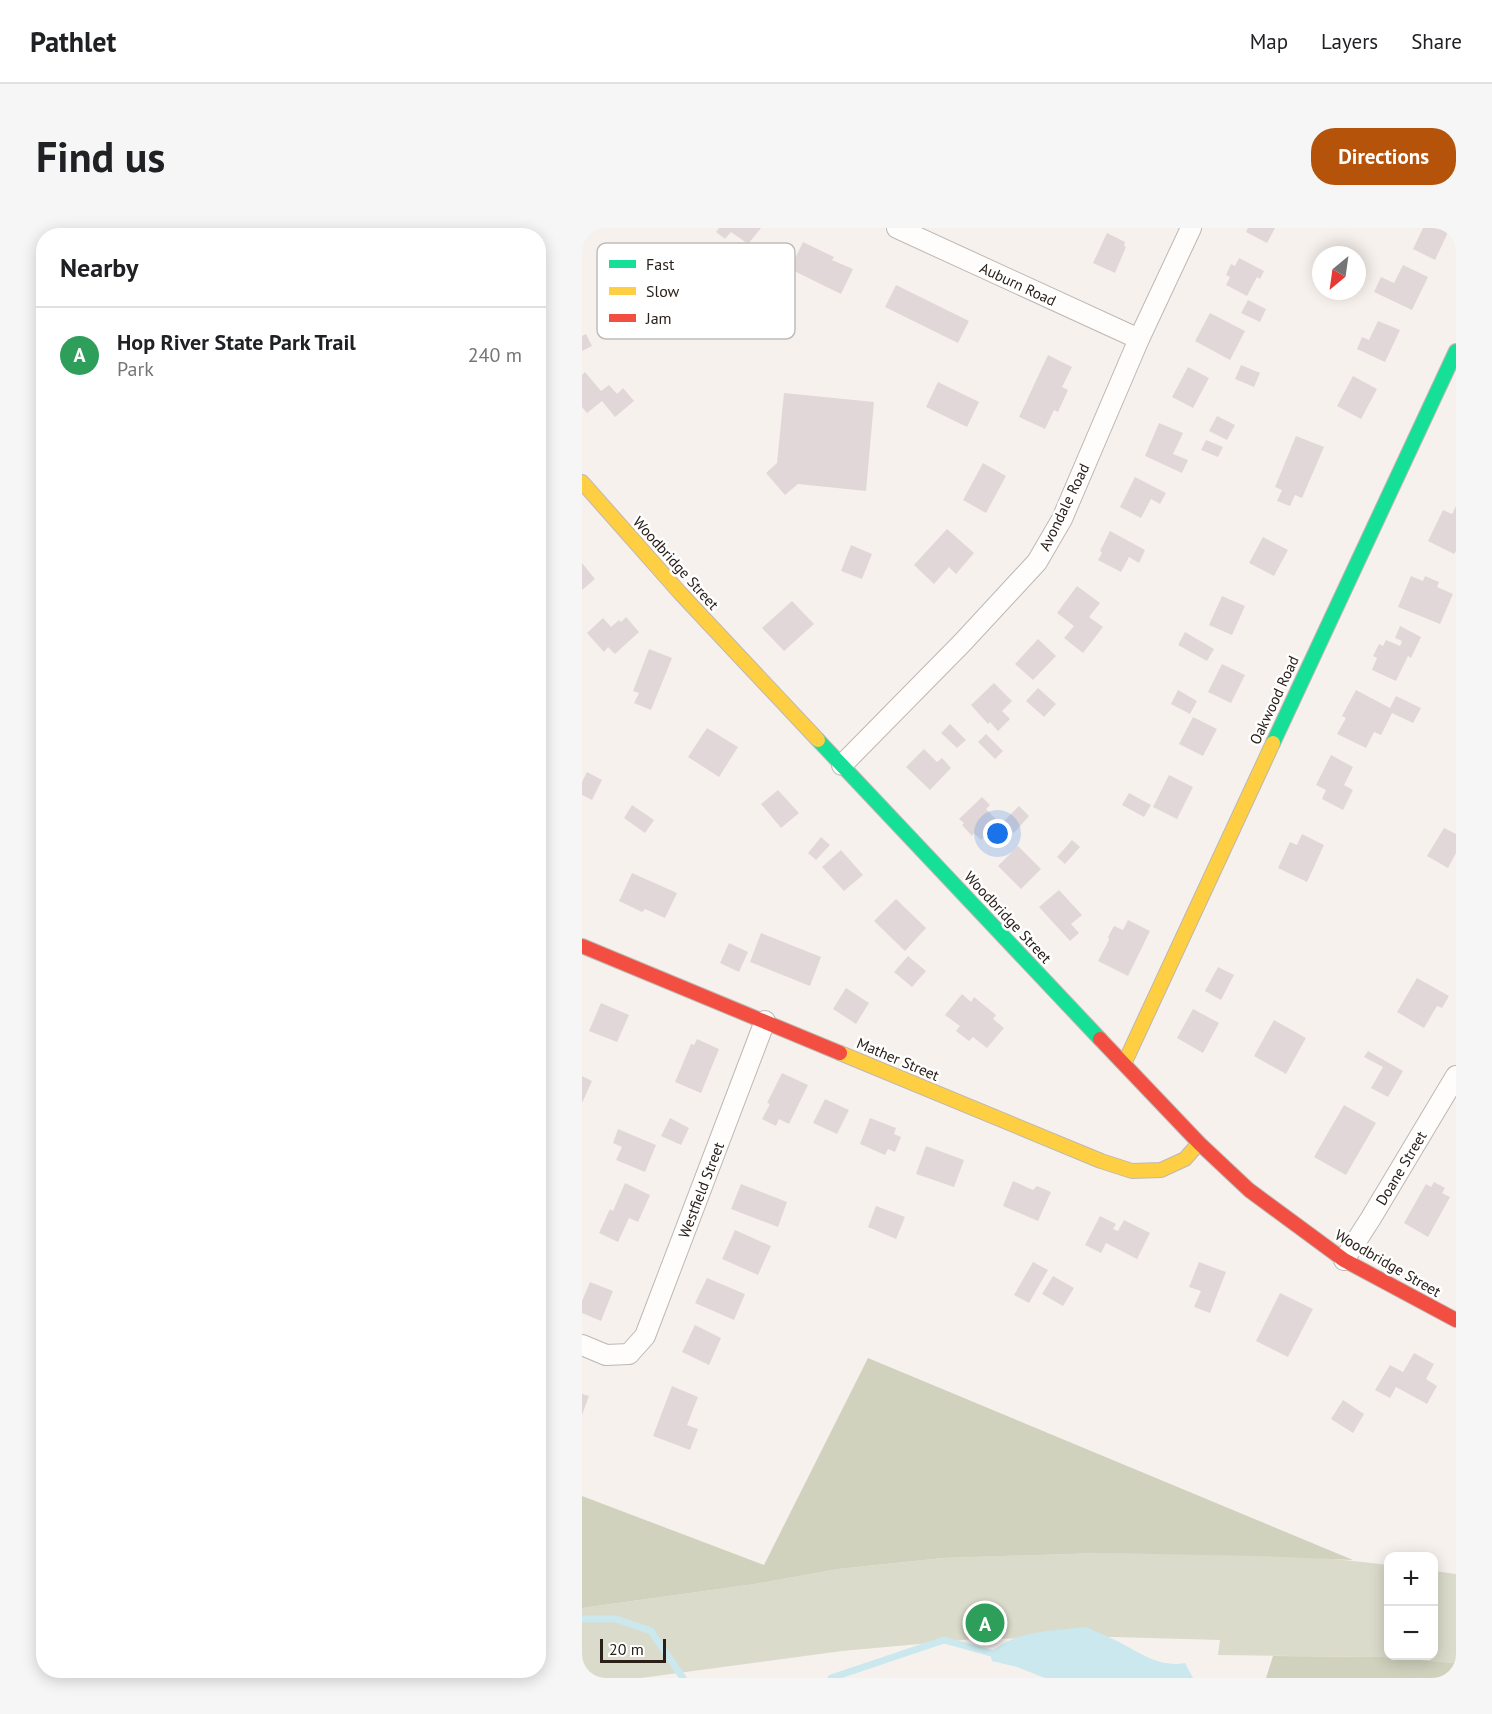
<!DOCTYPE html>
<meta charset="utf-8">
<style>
:root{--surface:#fff;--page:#f6f6f6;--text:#202124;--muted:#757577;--line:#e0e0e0;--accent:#b45309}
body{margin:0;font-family:"PT Sans",sans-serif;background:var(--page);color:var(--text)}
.controls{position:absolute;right:18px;bottom:18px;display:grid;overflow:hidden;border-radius:12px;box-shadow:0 3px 15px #0003}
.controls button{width:54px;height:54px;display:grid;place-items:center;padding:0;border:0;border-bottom:2px solid var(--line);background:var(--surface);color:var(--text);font:30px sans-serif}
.compass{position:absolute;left:730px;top:18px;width:54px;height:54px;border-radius:50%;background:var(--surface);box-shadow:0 3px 15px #0003;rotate:209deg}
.scale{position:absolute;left:18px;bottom:15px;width:66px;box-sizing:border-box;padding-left:6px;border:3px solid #2a2019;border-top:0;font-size:16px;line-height:21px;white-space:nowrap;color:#2a2019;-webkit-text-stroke:4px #fff;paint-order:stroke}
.you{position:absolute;left:416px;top:606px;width:21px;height:21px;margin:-15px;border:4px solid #fff;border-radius:50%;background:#1a73e8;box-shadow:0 0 0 9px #1a73e833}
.badge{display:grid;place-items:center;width:39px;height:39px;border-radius:50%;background:var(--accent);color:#fff;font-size:20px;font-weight:700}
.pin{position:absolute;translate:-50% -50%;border:3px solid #fff;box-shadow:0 2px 6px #0006}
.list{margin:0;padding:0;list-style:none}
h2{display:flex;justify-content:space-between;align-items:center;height:78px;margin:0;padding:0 24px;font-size:26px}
h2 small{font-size:20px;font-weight:400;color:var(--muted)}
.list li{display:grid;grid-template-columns:39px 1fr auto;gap:18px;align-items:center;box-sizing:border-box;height:96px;padding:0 24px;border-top:2px solid var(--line)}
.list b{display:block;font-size:22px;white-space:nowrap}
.list p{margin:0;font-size:20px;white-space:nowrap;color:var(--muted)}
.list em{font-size:20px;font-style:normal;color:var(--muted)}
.map{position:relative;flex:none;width:874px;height:1450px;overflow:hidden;border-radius:24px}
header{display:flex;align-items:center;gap:36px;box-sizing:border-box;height:84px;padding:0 30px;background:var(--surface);border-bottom:2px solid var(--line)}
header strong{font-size:28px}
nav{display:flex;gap:33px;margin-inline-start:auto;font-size:21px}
.intro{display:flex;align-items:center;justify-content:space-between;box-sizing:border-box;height:144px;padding:0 36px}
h1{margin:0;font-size:42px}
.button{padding:15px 27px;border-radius:24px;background:var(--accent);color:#fff;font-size:21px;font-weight:700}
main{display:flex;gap:36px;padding:0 36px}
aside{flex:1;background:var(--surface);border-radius:24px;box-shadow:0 3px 15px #0003}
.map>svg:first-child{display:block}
</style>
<header>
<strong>Pathlet</strong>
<nav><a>Map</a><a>Layers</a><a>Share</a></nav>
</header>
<div class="intro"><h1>Find us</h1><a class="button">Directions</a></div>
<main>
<aside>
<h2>Nearby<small></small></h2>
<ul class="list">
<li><span class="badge" style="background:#2e9e5b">A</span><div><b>Hop River State Park Trail</b><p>Park</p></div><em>240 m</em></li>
</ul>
</aside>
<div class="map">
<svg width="874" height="1450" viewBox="0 0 874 1450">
<rect width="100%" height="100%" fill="#f7f1ed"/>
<path fill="#dbdbcb" d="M518,1325c96,1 193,-1 288,12v91h46v-85l22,3v89l-73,-6 -165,-2 2,-15 -107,-3 -138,2 -133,12 -201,27h-59v-70l173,-24 83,-15 105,-11z"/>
<g fill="#d0d2bd">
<polygon points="286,1130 771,1332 677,1328 518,1325 361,1330 256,1341 173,1356 0,1380 0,1268 182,1337"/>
<polygon points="691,1428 801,1429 874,1435 874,1450 684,1450"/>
</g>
<path fill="#cae8ee" d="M504,1399c10,5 21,9 31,14 22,11 42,27 68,22l8,15h-148l-28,-11 -25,-6 -2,-8c25,-23 64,-22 96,-26z"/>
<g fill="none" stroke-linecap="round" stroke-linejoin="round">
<g stroke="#cae8ee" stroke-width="7">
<polyline points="0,1391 34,1391 69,1403 101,1450"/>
<polyline points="249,1450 362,1412 416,1427"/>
</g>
</g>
<g fill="#e1d7d8">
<polygon points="137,0 179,0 166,16 149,4 143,11 134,4"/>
<polygon points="666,0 693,0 685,15 664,4"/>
<polygon points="841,0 868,0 853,32 831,21"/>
<polygon points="525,5 543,14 542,18 544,19 533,45 511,35"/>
<polygon points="221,14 252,29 250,32 271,41 259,66 208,41"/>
<polygon points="657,30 682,43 678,51 675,49 665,68 644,57 648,49 644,47 649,36 653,38"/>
<polygon points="821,37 846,49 830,82 792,64 799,49 812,55"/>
<polygon points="314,57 387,93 376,115 303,79"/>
<polygon points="666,72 684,81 678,94 659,85"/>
<polygon points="628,85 663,103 648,132 613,113"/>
<polygon points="796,93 818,102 803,134 775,121 780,109 787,112"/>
<polygon points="4,106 10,118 0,123 0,108"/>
<polygon points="466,127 490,139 480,159 486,162 476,184 472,182 463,201 437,189"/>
<polygon points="659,137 678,145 672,159 653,151"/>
<polygon points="606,139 627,150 611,180 590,169"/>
<polygon points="3,144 19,163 27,157 35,166 41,160 52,173 33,189 20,173 5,185 0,179 0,147"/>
<polygon points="771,148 795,161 779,191 755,178"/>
<polygon points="356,154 397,174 385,199 344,179"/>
<polygon points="202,165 292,174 284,263 216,256 203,267 184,245 195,235"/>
<polygon points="635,188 653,197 645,212 627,203"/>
<polygon points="577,195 601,205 591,226 606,232 600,245 563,228"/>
<polygon points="714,208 742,219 720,270 713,267 708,278 695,273 700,262 693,259"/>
<polygon points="624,212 641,219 636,229 619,222"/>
<polygon points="401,235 424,248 404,285 381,272"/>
<polygon points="553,249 584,265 578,276 569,271 559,290 538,279"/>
<polygon points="874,278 874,323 872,326 846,313 861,282 870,286"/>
<polygon points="365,301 392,325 374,346 367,339 352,356 332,337"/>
<polygon points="528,303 563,322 557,335 547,329 539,344 516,332 520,325 518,323"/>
<polygon points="681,309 706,322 692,348 667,335"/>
<polygon points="269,317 290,326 280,351 259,343"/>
<polygon points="0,335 13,351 0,362"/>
<polygon points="829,348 841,353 843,348 857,354 855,359 871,366 858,396 816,379"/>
<polygon points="495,358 518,375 507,389 521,399 501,425 482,410 492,398 475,385"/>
<polygon points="640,368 663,378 650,407 627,397"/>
<polygon points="210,373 232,396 202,423 180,400"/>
<polygon points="44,389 57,404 33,426 26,419 22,424 5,405 21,390 29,399 37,392 39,394"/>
<polygon points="818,398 839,409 829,430 826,428 814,453 790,442 795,430 791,428 797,416 801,418 804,412 818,418 820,413 813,410"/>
<polygon points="603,404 632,421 625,433 596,417"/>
<polygon points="456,411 474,428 451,452 433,436"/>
<polygon points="67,421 90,430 69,482 52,475 57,465 51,463"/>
<polygon points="640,436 663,447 649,475 626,464"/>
<polygon points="412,455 430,473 420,483 428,491 416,503 408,494 406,496 389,477"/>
<polygon points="456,460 474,476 462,489 444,473"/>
<polygon points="596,462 615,473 608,486 589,476"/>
<polygon points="774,462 808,480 814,468 839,480 831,495 810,485 799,507 792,504 784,520 755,506 764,490 760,488"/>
<polygon points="611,489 635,501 621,528 597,516"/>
<polygon points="368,496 384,512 375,520 359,505"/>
<polygon points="125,500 156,519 137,549 106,529"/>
<polygon points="404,506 421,523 413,531 396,514"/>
<polygon points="342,521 355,534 360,530 369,540 348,562 324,539"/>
<polygon points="749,527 771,539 762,557 771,562 761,582 740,571 744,562 734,557"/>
<polygon points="5,544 20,552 10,572 0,567 0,554"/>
<polygon points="587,547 611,559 595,591 571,579"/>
<polygon points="196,562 217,585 199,600 179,576"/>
<polygon points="547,565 569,577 562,589 540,577"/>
<polygon points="400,569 408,577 404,581 417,594 399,612 392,605 390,608 380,597 382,595 377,591"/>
<polygon points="50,577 72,592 63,605 42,590"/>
<polygon points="437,578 447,588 432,605 421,594"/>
<polygon points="862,600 874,606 874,625 866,640 845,628"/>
<polygon points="720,606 742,617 725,654 696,640 708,614 715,617"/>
<polygon points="239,609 248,617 234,632 226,625"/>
<polygon points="490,612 498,619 483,636 475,629"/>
<polygon points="436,618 459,641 439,661 416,638"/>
<polygon points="259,622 281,647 262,663 240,639"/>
<polygon points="50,645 95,665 83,690 63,681 60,684 37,673"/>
<polygon points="477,662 500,687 489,696 497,705 488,713 457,679"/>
<polygon points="314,671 344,700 323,723 292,693"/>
<polygon points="546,692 568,703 546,748 516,733 527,712 526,709 532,698 541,702"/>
<polygon points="179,705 239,729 228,758 168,734"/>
<polygon points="147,715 166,724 157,744 138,735"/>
<polygon points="326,728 344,743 330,759 312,744"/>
<polygon points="636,739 652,747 639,772 623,763"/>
<polygon points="835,750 867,768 860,780 855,778 842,800 815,784"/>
<polygon points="264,760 287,775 274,796 251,781"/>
<polygon points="380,766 389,774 392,769 414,787 411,791 422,800 405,820 391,809 387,813 374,803 378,798 363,787"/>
<polygon points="19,775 47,787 35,814 7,803"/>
<polygon points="611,781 637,795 621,825 595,810"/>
<polygon points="692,792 724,810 704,846 672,828"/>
<polygon points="115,811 137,821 119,865 93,854 109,816 112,817"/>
<polygon points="786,823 821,843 806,869 789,860 801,839 782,829"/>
<polygon points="200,845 226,857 207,896 197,891 194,898 180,891 188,876 185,875"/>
<polygon points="0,848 10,853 0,875"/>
<polygon points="243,871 267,882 255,906 231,895"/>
<polygon points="762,877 794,895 764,947 732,929"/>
<polygon points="88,890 107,900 99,917 79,908"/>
<polygon points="288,890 314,900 312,906 319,909 313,924 306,921 303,927 278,916"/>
<polygon points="36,901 74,917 63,944 34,932 40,919 31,915"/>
<polygon points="344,918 382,932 372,959 334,946"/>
<polygon points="431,953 451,962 455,958 469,964 456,993 421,978"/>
<polygon points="852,954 863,960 860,965 868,969 846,1009 822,995 844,956 849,959"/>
<polygon points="43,955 68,967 56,994 47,990 36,1014 17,1005 28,981 31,983"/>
<polygon points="159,956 205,974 196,999 149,981"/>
<polygon points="294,978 323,989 314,1011 286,999"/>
<polygon points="518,988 534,996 531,1001 536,1003 542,992 568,1005 555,1031 524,1015 519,1025 503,1017"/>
<polygon points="153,1002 189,1018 176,1047 140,1031"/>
<polygon points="451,1034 466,1042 447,1075 432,1067"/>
<polygon points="617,1034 644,1044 628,1085 612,1079 619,1063 607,1059"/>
<polygon points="471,1048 492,1060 481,1078 460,1066"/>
<polygon points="125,1050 163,1066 152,1092 113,1075"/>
<polygon points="8,1054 31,1063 19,1093 0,1085 0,1073"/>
<polygon points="698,1065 731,1081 706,1129 674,1113"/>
<polygon points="113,1097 139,1110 127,1137 100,1124"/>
<polygon points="832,1125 852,1136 844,1151 855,1158 845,1176 814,1159 808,1170 793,1162 808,1137 821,1144"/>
<polygon points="90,1158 116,1169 105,1197 116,1201 108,1222 71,1208"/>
<polygon points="0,1166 7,1168 0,1187"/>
<polygon points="761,1172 782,1186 771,1205 749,1191"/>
</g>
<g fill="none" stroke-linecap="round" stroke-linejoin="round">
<defs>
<g id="street">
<polyline points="315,0 557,111"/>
<polyline points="260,537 381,414 455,334 480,291 557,111 609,0"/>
<polyline points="762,1032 789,990 874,848"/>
<polyline points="0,1117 24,1127 47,1126 63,1108 183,793"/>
</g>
<g id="fast">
<polyline points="236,512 518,811"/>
<polyline points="691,515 874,123"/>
</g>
<g id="slow">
<polyline points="0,254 99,366 236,512"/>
<polyline points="258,825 519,933 550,943 579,942 603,931 617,915"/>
<polyline points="542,836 691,515"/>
</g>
<g id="jam">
<polyline points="0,718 258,825"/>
<polyline points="518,811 617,915 667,962 762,1032 874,1092"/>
</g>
</defs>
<use href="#street" stroke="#beb7b2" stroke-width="22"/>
<use href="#fast" stroke="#beb7b2" stroke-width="16"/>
<use href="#slow" stroke="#beb7b2" stroke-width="16"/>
<use href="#jam" stroke="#beb7b2" stroke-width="16"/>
<use href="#street" stroke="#fefdfc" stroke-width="20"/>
<use href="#fast" stroke="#16e098" stroke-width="14"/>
<use href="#slow" stroke="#ffcf43" stroke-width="14"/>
<use href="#jam" stroke="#f24e42" stroke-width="14"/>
</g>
<g text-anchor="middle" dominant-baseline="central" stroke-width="5" stroke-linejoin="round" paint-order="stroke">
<g font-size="15" fill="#2a2019" stroke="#fff">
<text transform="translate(436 56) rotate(25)">Auburn Road</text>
<text transform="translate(482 279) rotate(-64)">Avondale Road</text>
<text transform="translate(94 335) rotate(48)">Woodbridge Street</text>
<text transform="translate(692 472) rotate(-65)">Oakwood Road</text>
<text transform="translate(426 689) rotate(47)">Woodbridge Street</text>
<text transform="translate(316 831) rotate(23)">Mather Street</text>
<text transform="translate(819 940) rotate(-59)">Doane Street</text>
<text transform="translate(119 962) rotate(-69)">Westfield Street</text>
<text transform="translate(806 1035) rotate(30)">Woodbridge Street</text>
</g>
</g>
<rect x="15" y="15" width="198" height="96" rx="9" fill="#fff" stroke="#bfbcba" stroke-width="1.5"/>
<rect x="27" y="32" width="27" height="8" fill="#16e098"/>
<rect x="27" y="59" width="27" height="8" fill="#ffcf43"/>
<rect x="27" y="86" width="27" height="8" fill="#f24e42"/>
<g font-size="16" fill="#2a2019">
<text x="64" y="42">Fast</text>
<text x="64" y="69">Slow</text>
<text x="64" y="96">Jam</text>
</g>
</svg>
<div class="controls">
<button>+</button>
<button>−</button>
</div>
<svg class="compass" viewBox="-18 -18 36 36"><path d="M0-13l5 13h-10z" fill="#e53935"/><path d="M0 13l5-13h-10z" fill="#757577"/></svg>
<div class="scale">20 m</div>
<div class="you"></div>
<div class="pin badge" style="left:403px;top:1395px;background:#2e9e5b">A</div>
</div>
</main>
